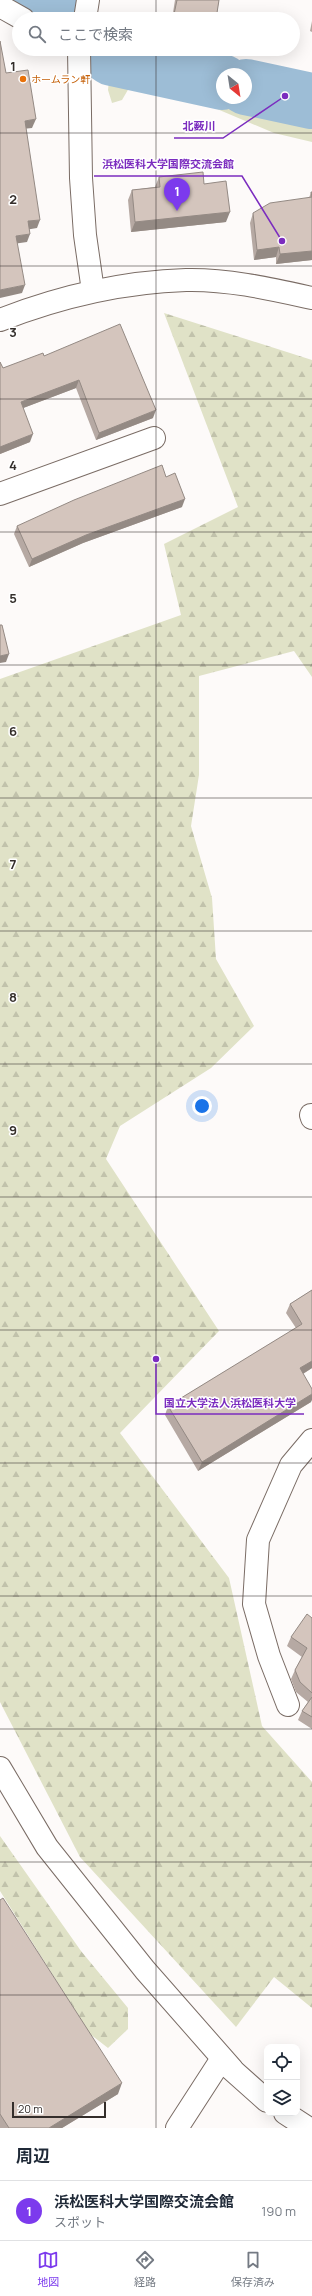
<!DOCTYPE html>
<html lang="ja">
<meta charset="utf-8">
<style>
:root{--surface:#fff;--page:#f2f2f3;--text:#1f2937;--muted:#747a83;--line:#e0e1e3;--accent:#7c3aed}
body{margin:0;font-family:Manrope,"Noto Sans JP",sans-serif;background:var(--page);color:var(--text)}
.controls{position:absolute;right:12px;bottom:12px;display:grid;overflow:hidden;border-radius:8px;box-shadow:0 4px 16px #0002}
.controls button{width:36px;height:36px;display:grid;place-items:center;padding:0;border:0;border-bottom:1px solid var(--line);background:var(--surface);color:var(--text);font:20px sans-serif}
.compass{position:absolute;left:216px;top:68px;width:36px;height:36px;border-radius:50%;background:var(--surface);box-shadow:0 4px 16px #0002;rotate:150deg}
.scale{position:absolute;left:12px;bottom:10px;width:94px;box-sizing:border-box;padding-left:4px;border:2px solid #342e2b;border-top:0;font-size:11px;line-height:14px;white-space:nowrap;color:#342e2b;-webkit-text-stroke:3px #fff;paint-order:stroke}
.you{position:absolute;left:202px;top:1106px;width:14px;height:14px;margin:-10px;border:3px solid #fff;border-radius:50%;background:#1a73e8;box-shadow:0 0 0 6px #1a73e833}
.badge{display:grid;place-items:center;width:26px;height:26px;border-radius:50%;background:var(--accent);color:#fff;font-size:13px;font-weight:700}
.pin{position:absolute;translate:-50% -33px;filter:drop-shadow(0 1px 2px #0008)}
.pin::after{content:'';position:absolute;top:21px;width:14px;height:12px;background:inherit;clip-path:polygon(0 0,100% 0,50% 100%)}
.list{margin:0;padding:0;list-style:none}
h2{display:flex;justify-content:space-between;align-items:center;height:52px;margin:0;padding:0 16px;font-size:17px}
h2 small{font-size:13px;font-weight:400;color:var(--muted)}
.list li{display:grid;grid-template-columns:26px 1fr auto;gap:12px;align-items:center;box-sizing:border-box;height:60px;padding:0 16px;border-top:1px solid var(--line)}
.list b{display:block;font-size:15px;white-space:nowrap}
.list p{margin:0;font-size:13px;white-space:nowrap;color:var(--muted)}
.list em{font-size:13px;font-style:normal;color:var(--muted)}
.icon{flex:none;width:22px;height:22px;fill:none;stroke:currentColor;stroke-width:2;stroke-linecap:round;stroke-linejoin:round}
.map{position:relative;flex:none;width:312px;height:2128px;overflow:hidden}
.search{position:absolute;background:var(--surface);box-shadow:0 4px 16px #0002;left:12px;right:12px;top:12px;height:44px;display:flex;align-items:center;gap:10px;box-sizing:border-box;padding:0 14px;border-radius:22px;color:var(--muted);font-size:15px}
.sheet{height:112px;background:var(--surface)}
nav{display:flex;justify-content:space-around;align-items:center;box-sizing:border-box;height:56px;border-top:1px solid var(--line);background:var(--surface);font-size:11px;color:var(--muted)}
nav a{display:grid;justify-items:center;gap:2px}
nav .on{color:var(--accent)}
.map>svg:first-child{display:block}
</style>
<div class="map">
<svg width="312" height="2128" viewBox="0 0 312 2128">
<defs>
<pattern id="forest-firs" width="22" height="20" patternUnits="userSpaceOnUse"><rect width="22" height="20" fill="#e0e2c7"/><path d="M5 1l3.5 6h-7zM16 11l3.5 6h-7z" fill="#c1c2ab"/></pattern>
</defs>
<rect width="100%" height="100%" fill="#fdfaf9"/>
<polygon fill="#e0e2c7" points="110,71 117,71 222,94 222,98 239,98 312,114 312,142 274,133 210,106 129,88 122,100 112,103 108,90"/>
<g fill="url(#forest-firs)">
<polygon points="164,313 312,360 312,677 294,651 199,676 199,775 191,826 212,898 216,959 254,1026 211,1068 120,1126 106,1159 219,1331 120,1433 229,1578 262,1726 312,1782 312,2008 274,1977 236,2027 80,1857 0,1702 0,679 181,615 164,544 238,507"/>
<polygon points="0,1836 81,1951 128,2008 128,2029 108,2048 90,2034 0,1891"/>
</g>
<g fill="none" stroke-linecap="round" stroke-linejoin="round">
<g stroke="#9dbdd6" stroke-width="56">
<polyline points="27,0 58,19"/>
<polyline points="99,49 112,58 222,82"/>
<polyline points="246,87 312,101"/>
</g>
<defs>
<g id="minor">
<polyline points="0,6 23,19"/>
<polyline points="85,19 88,0"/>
<polyline points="79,49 81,178 85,235 93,291"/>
<path d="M0,320c59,-23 122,-38 186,-40 42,-1 85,9 126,18"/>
<polyline points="0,494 154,438"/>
<polyline points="311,1115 312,1118"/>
<polyline points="288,1705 269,1656 254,1604 258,1540 291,1465 312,1440"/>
<polyline points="0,1768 47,1847 145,1970 232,2069 221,2060"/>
<polyline points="221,2060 267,2101"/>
<polyline points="285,2113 308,2128"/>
<polyline points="177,2128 221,2060"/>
</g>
</defs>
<use href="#minor" stroke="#7a6c65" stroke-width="24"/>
<use href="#minor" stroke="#fff" stroke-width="22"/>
</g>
<g fill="#b6a9a3">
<polygon points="175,0 219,0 216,19 172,19"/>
<polygon points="312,21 312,32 310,31"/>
<polygon points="192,49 210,49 209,52"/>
<polygon points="159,177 204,184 226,222 131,232 128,200 132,190 155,187"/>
<polygon points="311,192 312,192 312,260 276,264 276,257 254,260 250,223 253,213 309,198"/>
<polygon points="44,356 153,418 96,440 76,388 23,408 30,442 0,454 0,362 3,368"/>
<polygon points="166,477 182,507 83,543 29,567 14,534 17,526"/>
<polygon points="312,1290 312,1368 303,1374 311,1402 198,1471 165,1415 168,1406 296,1328 286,1313 290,1304"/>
<polygon points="312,1618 312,1729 298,1720 302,1711 308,1702 296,1692 291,1679 295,1670 302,1657 287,1646 291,1637"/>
<polygon points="0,1900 118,2094 62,2128 0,2128"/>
</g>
<g fill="#948a84">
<polygon points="36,119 32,128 22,129 25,121"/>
<polygon points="230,212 226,222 131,232 135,222"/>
<polygon points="40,220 37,228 25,230 28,221"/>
<polygon points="30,234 27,242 13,244 16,236"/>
<polygon points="279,247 276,257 254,260 257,250"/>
<polygon points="312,251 312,260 276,264 280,254"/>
<polygon points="25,285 22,293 0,298 0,290"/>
<polygon points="79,380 76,388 18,410 21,402"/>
<polygon points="156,410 153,418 96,440 99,433"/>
<polygon points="33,434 30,442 0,454 0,447"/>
<polygon points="185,499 182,507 83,543 29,567 32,559 86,535"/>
<polygon points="9,654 6,662 0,663 0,656"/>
<polygon points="312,1361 312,1368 296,1378 300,1368"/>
<polygon points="312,1394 312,1400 311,1402 198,1471 202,1462"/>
<polygon points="122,2083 118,2094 62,2128 49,2128"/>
</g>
<g fill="#d4c5bd" stroke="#948a84">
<polygon points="177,0 219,0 216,19 173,19"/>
<polygon points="0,41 6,73 28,70 36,119 25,121 40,220 28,221 30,234 16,236 25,285 0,290"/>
<polygon points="203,172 204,184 226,181 230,212 135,222 132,190 160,187 159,177"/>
<polygon points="311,192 312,192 312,251 280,254 279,247 257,250 253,213 270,203 312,197"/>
<polygon points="120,324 156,410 99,433 79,380 21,402 33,434 0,447 0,362 3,368 43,353 44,356"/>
<polygon points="162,465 166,477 175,473 185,499 86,535 32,559 17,526 74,500"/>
<polygon points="0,625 2,625 9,654 0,656"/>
<polygon points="312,1290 312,1361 300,1368 312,1389 312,1394 202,1462 168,1406 302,1324 290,1304"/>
<polygon points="307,1614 312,1618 312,1693 300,1682 295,1670 307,1648 291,1637"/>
<polygon points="312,1697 312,1717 302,1711"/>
<polygon points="3,1898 122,2083 49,2128 9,2128 0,2114 0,1900"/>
</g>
<path fill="none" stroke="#342e2b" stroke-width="1" stroke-opacity="0.55" d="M156,0v19M156,49v2079M0,133h312M0,266h312M0,399h312M0,532h312M0,665h312M0,798h312M0,931h312M0,1064h312M0,1197h312M0,1330h312M0,1463h312M0,1596h312M0,1729h312M0,1862h312M0,1995h312"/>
<circle fill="#e8710a" stroke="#fff" stroke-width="1.5" cx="23" cy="79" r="4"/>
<g text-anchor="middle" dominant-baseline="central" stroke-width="3" stroke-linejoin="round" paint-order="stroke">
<g font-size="10" fill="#c56008" stroke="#fff" text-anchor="start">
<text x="31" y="79">ホームラン軒</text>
</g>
</g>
<g font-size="13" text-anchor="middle" font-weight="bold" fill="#342e2b" stroke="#fff" stroke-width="3" stroke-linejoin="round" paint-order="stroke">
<text x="13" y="71">1</text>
<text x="13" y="204">2</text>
<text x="13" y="337">3</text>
<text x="13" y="470">4</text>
<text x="13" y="603">5</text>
<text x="13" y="736">6</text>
<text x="13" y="869">7</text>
<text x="13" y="1002">8</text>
<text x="13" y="1135">9</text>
</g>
<path fill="none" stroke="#7b2cbf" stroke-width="1.5" d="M285 96L223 138H174M282 241L242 176H94M156 1359L156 1414H304"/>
<g fill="#7b2cbf" stroke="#fff" stroke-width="1.5">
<circle cx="285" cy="96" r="4"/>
<circle cx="282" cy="241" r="4"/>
<circle cx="156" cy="1359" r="4"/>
</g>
<g font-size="11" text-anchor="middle" font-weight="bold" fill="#7b2cbf" stroke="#fff" stroke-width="3" stroke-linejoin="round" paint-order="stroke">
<text x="199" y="130">北薮川</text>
<text x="168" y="168">浜松医科大学国際交流会館</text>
<text x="230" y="1407">国立大学法人浜松医科大学</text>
</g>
</svg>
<div class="controls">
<button><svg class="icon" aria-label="locate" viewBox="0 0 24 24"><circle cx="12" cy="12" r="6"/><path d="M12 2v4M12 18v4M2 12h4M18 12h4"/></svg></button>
<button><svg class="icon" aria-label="layers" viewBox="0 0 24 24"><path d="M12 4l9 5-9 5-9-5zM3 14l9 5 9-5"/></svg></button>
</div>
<svg class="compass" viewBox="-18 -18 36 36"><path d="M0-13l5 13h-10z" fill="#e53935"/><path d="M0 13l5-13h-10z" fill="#747a83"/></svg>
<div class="scale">20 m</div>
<div class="you"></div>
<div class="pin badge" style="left:177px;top:211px">1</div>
<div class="search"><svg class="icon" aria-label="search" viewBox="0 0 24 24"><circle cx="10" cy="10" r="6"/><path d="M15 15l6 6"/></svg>ここで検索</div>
</div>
<section class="sheet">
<h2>周辺<small></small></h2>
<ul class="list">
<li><span class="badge">1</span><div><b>浜松医科大学国際交流会館</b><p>スポット</p></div><em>190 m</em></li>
</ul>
</section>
<nav>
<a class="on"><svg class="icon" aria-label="map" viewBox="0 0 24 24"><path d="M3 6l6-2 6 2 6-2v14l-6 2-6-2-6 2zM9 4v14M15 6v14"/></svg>地図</a>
<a><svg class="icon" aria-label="directions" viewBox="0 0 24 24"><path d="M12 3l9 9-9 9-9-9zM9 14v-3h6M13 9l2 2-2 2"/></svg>経路</a>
<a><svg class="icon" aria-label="saved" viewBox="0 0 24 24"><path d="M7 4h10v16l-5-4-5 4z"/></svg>保存済み</a>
</nav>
